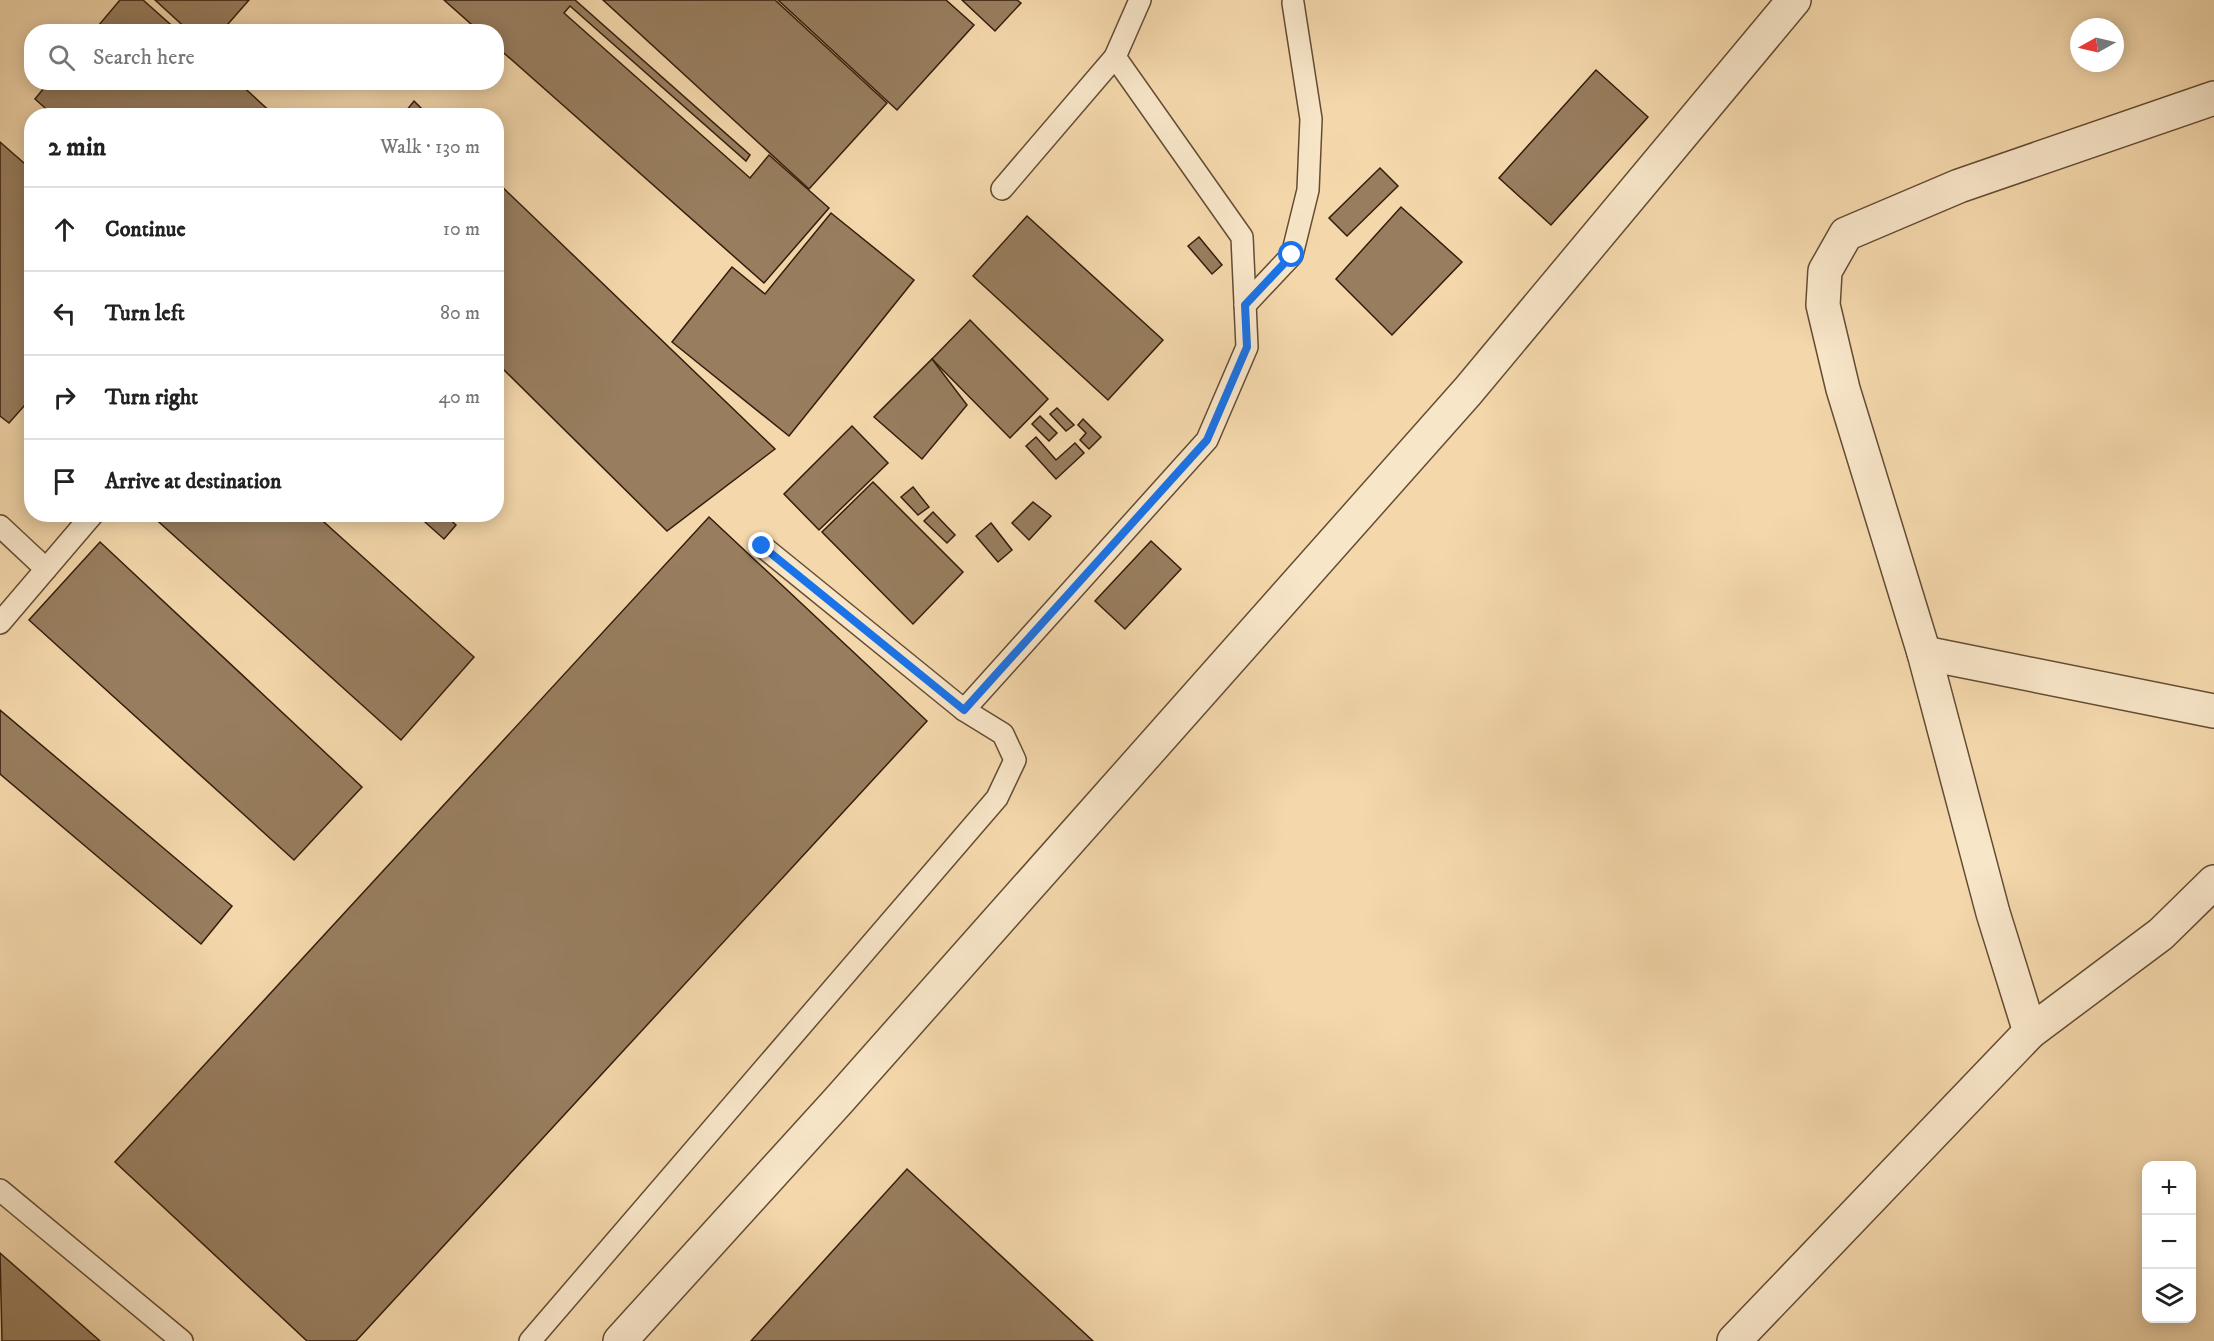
<!DOCTYPE html>
<meta charset="utf-8">
<style>
:root{--surface:#fff;--page:#f6f6f6;--text:#222;--muted:#767676;--line:#e0e0e0}
body{margin:0;font-family:"IM FELL DW Pica",serif;background:var(--page);color:var(--text)}
.controls{position:absolute;right:18px;bottom:18px;display:grid;overflow:hidden;border-radius:12px;box-shadow:0 3px 15px #0003}
.controls button{width:54px;height:54px;display:grid;place-items:center;padding:0;border:0;border-bottom:2px solid var(--line);background:var(--surface);color:var(--text);font:30px sans-serif}
.compass{position:absolute;left:2070px;top:18px;width:54px;height:54px;border-radius:50%;background:var(--surface);box-shadow:0 3px 15px #0003;rotate:262deg}
.stop{position:absolute;width:18px;height:18px;margin:-14px;border:4px solid #1a73e8;border-radius:50%;background:#fff}
.stop.end{background:#1a73e8;border-color:#fff;box-shadow:0 2px 6px #0008}
.list{margin:0;padding:0;list-style:none}
h2{display:flex;justify-content:space-between;align-items:center;height:78px;margin:0;padding:0 24px;font-size:26px}
h2 small{font-size:20px;font-weight:400;color:var(--muted)}
.list li{display:grid;grid-template-columns:39px 1fr auto;gap:18px;align-items:center;box-sizing:border-box;height:84px;padding:0 24px;border-top:2px solid var(--line)}
.list b{display:block;font-size:22px;white-space:nowrap}
.list em{font-size:20px;font-style:normal;color:var(--muted)}
.icon{flex:none;width:33px;height:33px;fill:none;stroke:currentColor;stroke-width:2;stroke-linecap:round;stroke-linejoin:round}
.map{position:relative;flex:none;width:2214px;height:1341px;overflow:hidden}
.search{position:absolute;background:var(--surface);box-shadow:0 3px 15px #0003;left:24px;top:24px;width:480px;height:66px;display:flex;align-items:center;gap:15px;box-sizing:border-box;padding:0 21px;border-radius:24px;color:var(--muted);font-size:22px}
.panel{position:absolute;background:var(--surface);box-shadow:0 3px 15px #0003;left:24px;top:108px;width:480px;height:414px;border-radius:24px}
.map>svg:first-child{display:block}
</style>
<div class="map">
<svg width="2214" height="1341" viewBox="0 0 2214 1341">
<rect width="100%" height="100%" fill="#f4d8ac"/>
<filter id="stains"><feTurbulence type="fractalNoise" baseFrequency=".00333" numOctaves="4"/><feColorMatrix values="0 0 0 0 .2 0 0 0 0 .09 0 0 0 0 .02 0 0 0 .5 -.17"/></filter>
<radialGradient id="worn" r=".72"><stop offset=".6" stop-color="#630" stop-opacity="0"/><stop offset="1" stop-color="#630" stop-opacity=".3"/></radialGradient>
<g fill="#987e5f" stroke="#341d0b" stroke-width="1.5">
<polygon points="120,0 143,0 179,32 93,32"/>
<polygon points="155,0 249,0 221,32 190,32"/>
<polygon points="444,0 575,0 750,155 746,161 570,6 564,13 750,178 769,155 829,208 764,283 496,46 496,32 480,32"/>
<polygon points="603,0 775,0 887,103 809,189"/>
<polygon points="778,0 946,0 974,25 897,110"/>
<polygon points="962,0 1017,0 1021,3 995,31"/>
<polygon points="1596,70 1648,117 1551,225 1499,178"/>
<polygon points="49,82 238,82 275,116 54,116 35,99"/>
<polygon points="414,101 429,116 402,116"/>
<polygon points="0,142 32,170 32,397 9,423 0,416"/>
<polygon points="1380,168 1398,186 1347,236 1329,218"/>
<polygon points="496,181 775,449 667,531 496,362"/>
<polygon points="1401,207 1462,262 1392,335 1336,279"/>
<polygon points="831,213 914,280 789,436 672,342 732,267 765,294"/>
<polygon points="1027,216 1163,340 1108,400 973,276"/>
<polygon points="1199,237 1222,265 1212,274 1188,246"/>
<polygon points="970,320 1048,399 1010,438 932,359"/>
<polygon points="932,359 967,405 922,459 874,417"/>
<polygon points="1057,408 1074,425 1066,431 1050,414"/>
<polygon points="1040,416 1057,433 1049,441 1032,424"/>
<polygon points="1083,419 1101,437 1089,449 1080,440 1086,433 1078,425"/>
<polygon points="852,426 888,463 819,530 784,494"/>
<polygon points="1036,437 1056,460 1075,443 1084,453 1056,479 1026,446"/>
<polygon points="873,482 963,572 913,624 822,532"/>
<polygon points="913,487 929,507 918,515 901,497"/>
<polygon points="1033,502 1051,516 1029,540 1012,523"/>
<polygon points="933,512 955,535 947,543 924,521"/>
<polygon points="150,514 315,514 474,657 401,740"/>
<polygon points="416,514 444,514 456,525 444,539"/>
<polygon points="709,517 927,721 356,1341 307,1341 115,1162"/>
<polygon points="991,523 1012,550 998,562 976,536"/>
<polygon points="1151,541 1181,569 1125,629 1095,601"/>
<polygon points="100,542 362,787 294,860 29,620"/>
<polygon points="0,710 232,906 201,944 0,774"/>
<polygon points="907,1169 1093,1341 751,1341"/>
<polygon points="0,1253 100,1341 2,1341"/>
</g>
<g fill="none" stroke-linecap="round" stroke-linejoin="round">
<defs>
<g id="service">
<polyline points="1002,189 1115,57 1140,0"/>
<polyline points="1245,305 1292,255 1308,190 1311,119 1293,3"/>
<polyline points="0,526 46,569 0,623"/>
<polyline points="46,569 93,514"/>
<polyline points="964,710 1207,440 1247,347 1242,237 1115,57"/>
<polyline points="0,1190 182,1341"/>
<polyline points="530,1341 997,798 1015,760 1003,734 964,710 762,546"/>
</g>
<g id="minor">
<polyline points="1924,653 2214,711"/>
<polyline points="2030,1032 1993,913 1924,653 1843,389 1823,305 1825,271 1846,234 1959,186 2214,98"/>
<polyline points="620,1341 839,1100 1468,391 1794,0"/>
<polyline points="1734,1341 2030,1032 2161,934 2214,882"/>
</g>
</defs>
<use href="#service" stroke="#644c33" stroke-width="24"/>
<use href="#minor" stroke="#644c33" stroke-width="36"/>
<use href="#service" stroke="#f8e6c9" stroke-width="21"/>
<use href="#minor" stroke="#f8e6c9" stroke-width="33"/>
</g>
<g fill="none" stroke-linecap="round" stroke-linejoin="round">
<polyline stroke="#1a73e8" stroke-width="8" points="762,546 964,710 1207,440 1247,347 1245,305 1292,255"/>
</g>
<rect width="100%" height="100%" filter="url(#stains)"/>
<rect width="100%" height="100%" fill="url(#worn)"/>
</svg>
<div class="controls">
<button>+</button>
<button>−</button>
<button><svg class="icon" aria-label="layers" viewBox="0 0 24 24"><path d="M12 4l9 5-9 5-9-5zM3 14l9 5 9-5"/></svg></button>
</div>
<svg class="compass" viewBox="-18 -18 36 36"><path d="M0-13l5 13h-10z" fill="#e53935"/><path d="M0 13l5-13h-10z" fill="#767676"/></svg>
<div class="stop" style="left:1292px;top:255px"></div>
<div class="stop end" style="left:762px;top:546px"></div>
<div class="search"><svg class="icon" aria-label="search" viewBox="0 0 24 24"><circle cx="10" cy="10" r="6"/><path d="M15 15l6 6"/></svg>Search here</div>
<section class="panel">
<h2>2 min<small>Walk · 130 m</small></h2>
<ul class="list">
<li><svg class="icon" aria-label="ahead" viewBox="0 0 24 24"><path d="M12 20V5M6 11l6-6 6 6"/></svg><div><b>Continue</b></div><em>10 m</em></li>
<li><svg class="icon" aria-label="left" viewBox="0 0 24 24"><path d="M17 20v-9H6M10 6l-5 5 5 5"/></svg><div><b>Turn left</b></div><em>80 m</em></li>
<li><svg class="icon" aria-label="right" viewBox="0 0 24 24"><path d="M7 20v-9h11M14 6l5 5-5 5"/></svg><div><b>Turn right</b></div><em>40 m</em></li>
<li><svg class="icon" aria-label="arrive" viewBox="0 0 24 24"><path d="M6 21V4h12l-3 4 3 4H6"/></svg><div><b>Arrive at destination</b></div></li>
</ul>
</section>
</div>
